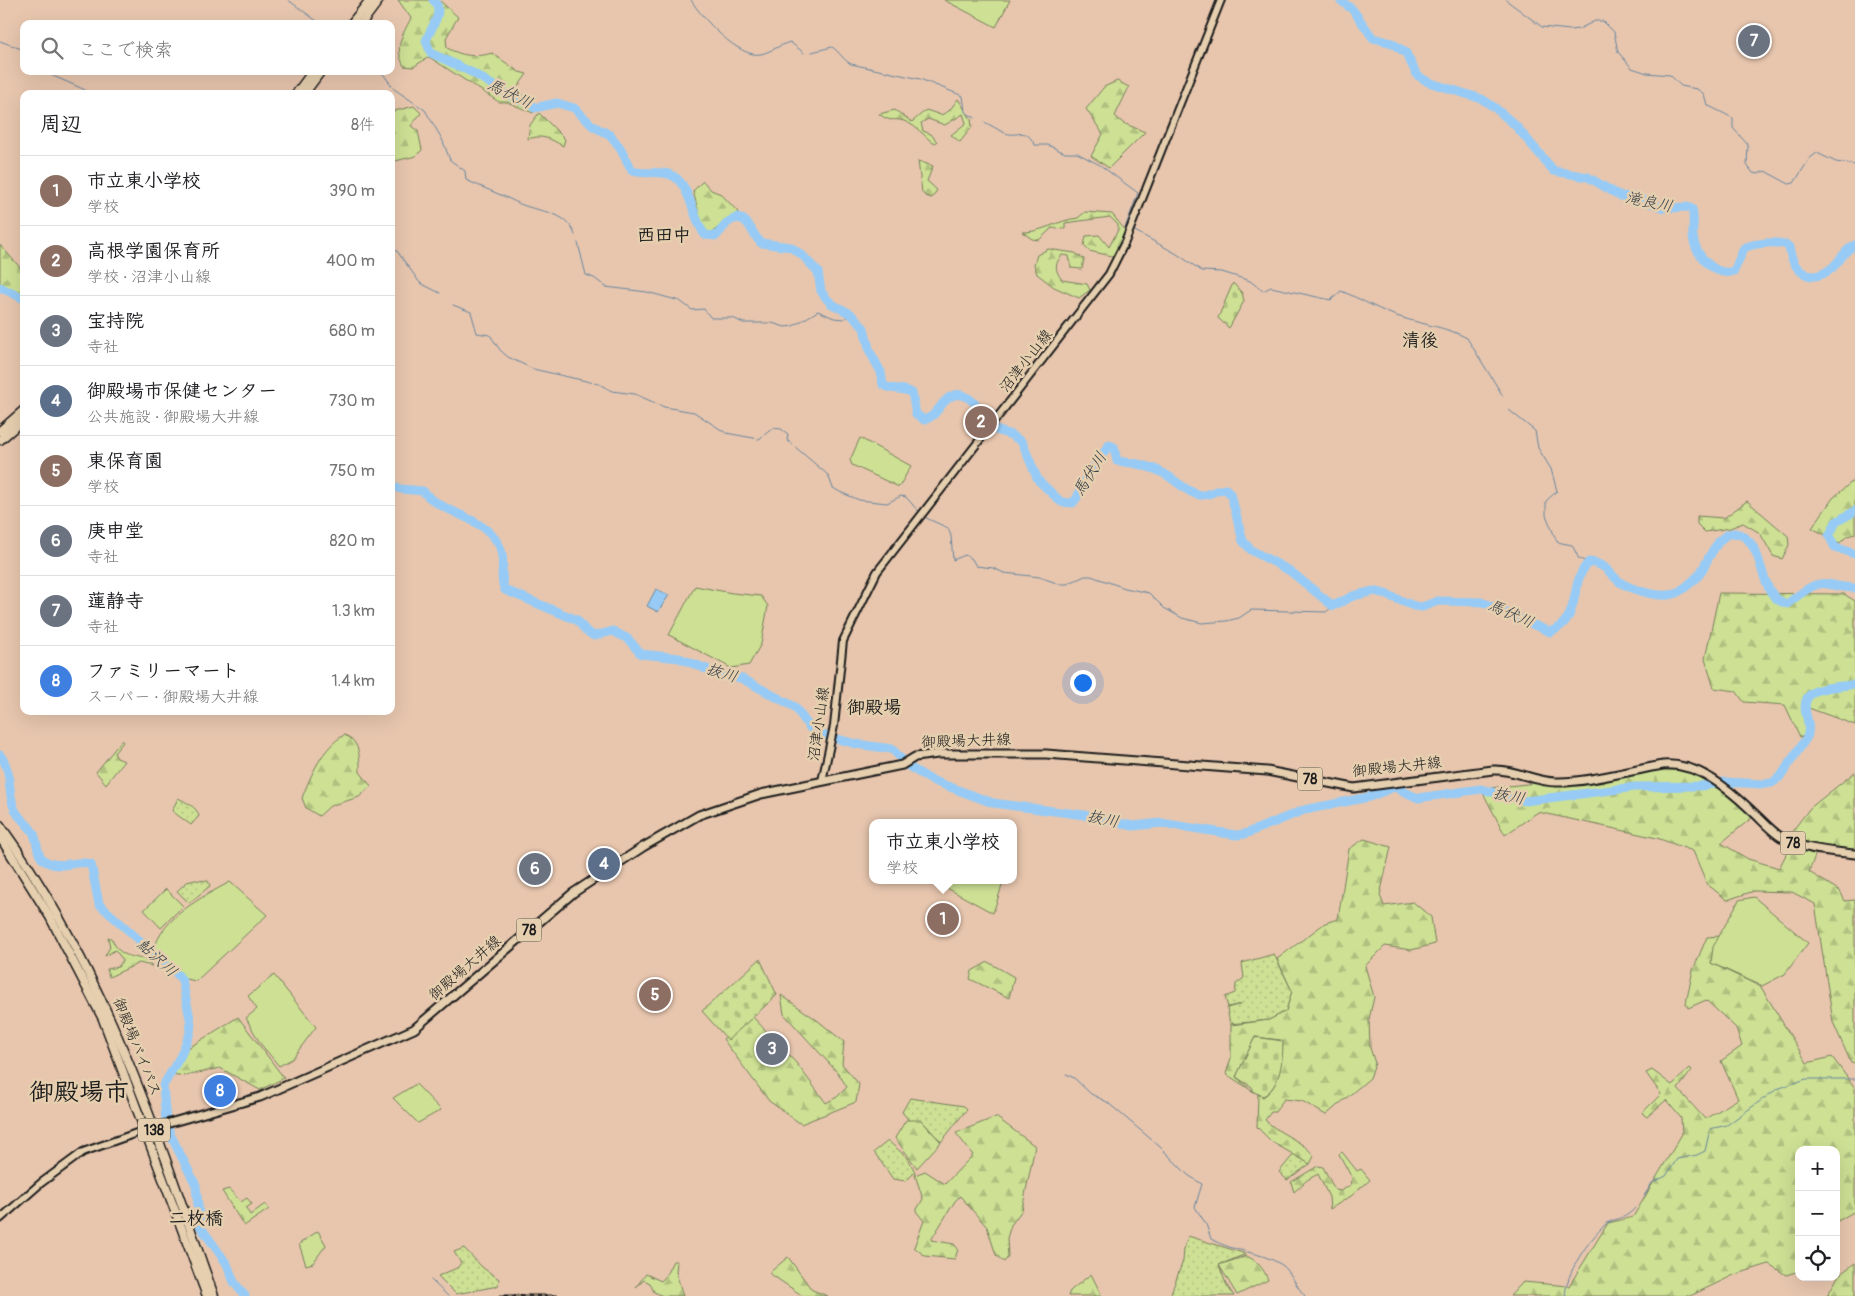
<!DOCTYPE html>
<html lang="ja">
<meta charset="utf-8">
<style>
:root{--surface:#fff;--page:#f2f2f2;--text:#202124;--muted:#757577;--line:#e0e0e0;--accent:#b45309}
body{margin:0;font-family:Pangolin,"Klee One",sans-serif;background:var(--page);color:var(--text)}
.controls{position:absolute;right:15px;bottom:15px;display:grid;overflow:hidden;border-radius:10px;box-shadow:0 5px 20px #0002}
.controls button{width:45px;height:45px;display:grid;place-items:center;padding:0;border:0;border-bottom:1px solid var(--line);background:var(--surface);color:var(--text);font:25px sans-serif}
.you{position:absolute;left:1082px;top:682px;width:18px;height:18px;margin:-12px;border:4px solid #fff;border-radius:50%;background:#1a73e8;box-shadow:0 0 0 8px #1a73e833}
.badge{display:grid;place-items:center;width:32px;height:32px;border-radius:50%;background:var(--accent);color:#fff;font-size:16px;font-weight:700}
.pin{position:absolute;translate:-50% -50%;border:2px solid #fff;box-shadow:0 1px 5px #0006}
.popup{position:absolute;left:869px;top:819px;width:148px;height:65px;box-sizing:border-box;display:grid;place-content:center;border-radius:10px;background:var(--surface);filter:drop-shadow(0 1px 4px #0005);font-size:16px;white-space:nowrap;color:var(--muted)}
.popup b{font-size:19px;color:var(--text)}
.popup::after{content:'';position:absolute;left:50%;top:100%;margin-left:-10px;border:10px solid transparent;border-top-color:var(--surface)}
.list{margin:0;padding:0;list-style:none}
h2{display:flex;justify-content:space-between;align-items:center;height:65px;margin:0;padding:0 20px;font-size:21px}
h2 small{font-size:16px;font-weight:400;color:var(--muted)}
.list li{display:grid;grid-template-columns:32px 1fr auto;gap:15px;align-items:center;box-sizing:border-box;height:70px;padding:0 20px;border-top:1px solid var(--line)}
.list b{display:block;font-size:19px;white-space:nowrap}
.list p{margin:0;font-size:16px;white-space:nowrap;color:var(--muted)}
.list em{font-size:16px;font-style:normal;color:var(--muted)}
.icon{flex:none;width:28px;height:28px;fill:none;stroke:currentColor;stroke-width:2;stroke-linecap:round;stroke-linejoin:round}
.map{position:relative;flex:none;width:1855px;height:1296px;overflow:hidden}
.search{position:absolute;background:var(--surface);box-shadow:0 5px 20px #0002;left:20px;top:20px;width:375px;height:55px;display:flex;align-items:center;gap:12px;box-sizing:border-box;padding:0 18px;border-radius:10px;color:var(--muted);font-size:19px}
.panel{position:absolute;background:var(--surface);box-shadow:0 5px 20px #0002;left:20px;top:90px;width:375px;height:625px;border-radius:10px}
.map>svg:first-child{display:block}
</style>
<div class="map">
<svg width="1855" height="1296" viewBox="0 0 1855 1296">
<defs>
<pattern id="grass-dots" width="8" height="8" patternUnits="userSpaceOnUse" patternTransform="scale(1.25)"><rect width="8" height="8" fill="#cde094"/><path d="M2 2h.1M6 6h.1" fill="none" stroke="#afc07f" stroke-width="1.8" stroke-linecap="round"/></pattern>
<pattern id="forest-firs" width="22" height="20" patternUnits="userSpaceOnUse" patternTransform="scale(1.25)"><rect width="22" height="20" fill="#cde094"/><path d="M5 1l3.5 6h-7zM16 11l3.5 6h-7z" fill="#afc07f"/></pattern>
<pattern id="cemetery-stones" width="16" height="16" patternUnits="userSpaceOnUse" patternTransform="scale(1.25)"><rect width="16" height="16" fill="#cde094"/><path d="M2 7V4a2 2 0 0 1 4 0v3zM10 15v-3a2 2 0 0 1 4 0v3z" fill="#afc07f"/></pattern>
</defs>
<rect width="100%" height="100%" fill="#e8c6ae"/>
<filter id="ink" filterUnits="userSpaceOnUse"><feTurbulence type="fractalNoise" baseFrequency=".02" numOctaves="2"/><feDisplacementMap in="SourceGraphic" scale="10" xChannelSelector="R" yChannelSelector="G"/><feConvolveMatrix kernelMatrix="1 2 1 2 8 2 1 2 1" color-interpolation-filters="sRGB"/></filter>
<g filter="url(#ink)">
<g fill="url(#grass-dots)" stroke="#747e58">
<path d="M178,798c8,4 19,9 21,18l-8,9 -19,-14z"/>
<polygon points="195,880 208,881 210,886 189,903 177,891 187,882"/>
<polygon points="1274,954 1292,991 1286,1011 1269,1020 1230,1024 1227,1008 1241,1004 1228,1007 1225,997 1235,993 1236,984 1244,978 1242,963"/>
<polygon points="910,1098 964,1106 967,1109 941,1142 921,1120 912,1124 902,1112"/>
<polygon points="888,1141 908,1158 915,1172 906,1181 893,1179 874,1152"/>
<polygon points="1294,1154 1310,1164 1287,1180 1279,1172"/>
<polygon points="1188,1236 1246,1254 1219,1265 1226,1284 1234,1296 1170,1296 1183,1261 1184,1249"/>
<polygon points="464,1248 483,1268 499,1279 498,1286 456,1294 438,1276 457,1268 461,1263 454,1252"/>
</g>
<g fill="url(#forest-firs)" stroke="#747e58">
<path d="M398,0h41l19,17 -12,21 1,10c15,8 29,10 45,5l27,19 8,2 -10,14 17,20 -1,5 -26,-11h-8l-70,-45 -16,10 -9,-1c-10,-19 -2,-30 7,-48z"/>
<polygon points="1117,81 1129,87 1115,116 1123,123 1145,132 1109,168 1091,156 1103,134 1086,109 1104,87"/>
<path d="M958,99l13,20 1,8 -12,15 -9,-7 15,-12 -3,-9 -18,11 -17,-6 -7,4 2,8 8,3 6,8 -4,1c-8,-7 -18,-18 -29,-22 -12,-4 -11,3 -25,-7l16,-4 17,12 14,-12 15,5 8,-4z"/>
<polygon points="414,106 421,113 411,126 418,131 422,150 416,156 391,162 391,112"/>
<path d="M539,113l26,26 -2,7c-12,-7 -21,-12 -35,-7l2,-14z"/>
<polygon points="918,161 933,166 927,181 937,190 932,198 925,196 922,192"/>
<polygon points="703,181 711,190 721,194 738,212 711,233 703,229 693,191"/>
<path d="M1085,212l27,2 13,16 -8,23 -5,3 -23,-5 -5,-5 2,-10 13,-1 10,12 9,-17v-5l-8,-8 -45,6v6l-13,-1 -13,12 -7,-1 -10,-7c19,1 36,-12 56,-14z"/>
<polygon points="0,245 24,272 24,296 0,289"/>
<path d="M1048,249l27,4 9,6 -2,10 -11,-1 -2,-12 -7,-1c-8,10 -7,15 0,25l25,4 3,6 -11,8 -25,-11 -17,-13 -3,-10 3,-9z"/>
<polygon points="1855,479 1855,534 1847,536 1840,543 1812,528 1833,498"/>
<polygon points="1747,501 1788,536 1789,545 1782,559 1773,556 1760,533 1743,523 1730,528 1705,532 1697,524 1697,516 1724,518"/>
<polygon points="1719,593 1844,594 1855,601 1855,725 1806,707 1808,728 1804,736 1800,737 1785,705 1744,702 1736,691 1714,688 1705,659"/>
<path d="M344,735c16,5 16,23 16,37l11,14 -12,11 -29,9 -11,10 -13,-8 -4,-10c9,-23 20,-50 42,-63z"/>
<polygon points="122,740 123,742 114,753 117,758 124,761 106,784 96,772"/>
<polygon points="1673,768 1712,779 1754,816 1721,843 1748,859 1779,868 1790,847 1806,848 1816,853 1809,872 1840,891 1845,901 1855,900 1855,1062 1851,1063 1833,1022 1815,904 1792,892 1754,891 1727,900 1707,884 1693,851 1657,838 1538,812 1505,835 1481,789"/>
<polygon points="1855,772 1855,853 1808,847 1787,838 1810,808"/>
<path d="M1364,839l27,8 -11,48 4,11 29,-4 18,15 4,27 -24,6 -26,-4 -20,20 9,31 -5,22 1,29 5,15 -5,15 -44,37 -24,-14 -18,-2 -9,13h-4l-6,8c15,15 39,21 49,36l-4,8 -38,-22 -15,-15 1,-33 5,3c18,-11 20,-38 18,-57l-26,-3 -19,40 18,15 -28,-18 5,-16v-33l38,-5 17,-9 6,-20 -15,-32 48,-36 13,-4 11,-70z"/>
<polygon points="1721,936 1711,963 1761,987 1807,1063 1832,1057 1855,1088 1855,1211 1836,1222 1836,1150 1799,1150 1799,1271 1786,1275 1769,1264 1734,1275 1690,1296 1510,1296 1523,1282 1569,1286 1608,1223 1633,1217 1682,1134 1681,1118 1666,1100 1647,1117 1642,1113 1661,1094 1646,1073 1652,1070 1672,1085 1690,1068 1692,1070 1678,1089 1705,1119 1738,1099 1721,1061 1742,1046 1736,1028 1706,1000 1688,1008 1686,1003 1693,970 1707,937"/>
<path d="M108,937l4,2c7,18 19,17 35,21l5,6 -13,-3 -30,14 -2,-8 11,-2 5,-7 -8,-10 -10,6 5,-9z"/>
<polygon points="988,962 1014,977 1009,998 970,979 972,971"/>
<polygon points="781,995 817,1020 844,1042 842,1064 859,1084 856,1102 801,1124 769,1101 723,1039 753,1017 797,1064 826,1103 837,1097 847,1087 838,1073 784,1014"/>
<polygon points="238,1017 284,1078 260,1090 220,1068 185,1076 171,1074 185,1050"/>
<polygon points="996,1117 1035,1146 1022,1210 1011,1225 1007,1238 1008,1257 1004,1262 996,1255 987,1227 960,1196 955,1201 931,1240 954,1244 958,1249 955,1259 925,1256 914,1247 924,1221 916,1211 923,1199 915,1175 925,1171 945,1184 973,1155 956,1133"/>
<polygon points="906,1120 921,1120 941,1142 917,1168 895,1138"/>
<polygon points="1342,1152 1357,1171 1361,1169 1370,1180 1351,1196 1330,1209 1329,1197 1318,1174 1307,1180 1294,1192 1291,1182 1318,1166 1323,1167 1335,1190 1341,1191 1351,1185 1352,1178 1339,1154"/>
<polygon points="229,1189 241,1202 247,1198 252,1204 246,1208 250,1215 265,1204 269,1209 244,1226 222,1191"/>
<path d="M1246,1256c11,4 18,13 22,24l-31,15 -18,-30z"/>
<polygon points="788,1257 812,1290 828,1296 803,1296 769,1273"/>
<polygon points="673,1261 677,1261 676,1272 683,1296 663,1296 654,1292 650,1283 644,1280 636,1287 646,1274 661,1281 665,1277"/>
<polygon points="1855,1263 1855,1296 1827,1296 1839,1275"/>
<polygon points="1091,1274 1102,1296 1068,1296 1070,1291"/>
</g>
<g fill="url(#cemetery-stones)" stroke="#747e58">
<polygon points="1233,283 1242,293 1244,301 1229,328 1218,318"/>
<polygon points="760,959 777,995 728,1040 702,1011"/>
<path d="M1255,1037l28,4c0,17 -2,46 -20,55l-9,-4 -2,-5 -16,-10z"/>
</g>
<g fill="#cde094" stroke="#747e58">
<polygon points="944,0 1010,0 996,27"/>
<polygon points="860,438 911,466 899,487 852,465 850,460"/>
<polygon points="695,586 732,593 761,596 768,606 761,644 749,665 731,668 669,635"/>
<polygon points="932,880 1004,880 993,913"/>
<path d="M230,882l37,33 -71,66 -10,-2 -32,-29c8,-33 48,-53 76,-68z"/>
<polygon points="166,889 183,906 161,928 144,910"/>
<polygon points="1754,897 1808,943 1785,974 1762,986 1711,963 1713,947 1739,900"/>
<polygon points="274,975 316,1027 292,1059 279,1066 260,1043 246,1018 257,1009 248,996"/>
<polygon points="416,1084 441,1110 418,1123 393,1098"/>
<polygon points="318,1231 326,1245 313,1263 306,1265 299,1244"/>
</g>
<polygon fill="#97cbf5" stroke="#66859e" points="656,589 669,595 658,612 647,606"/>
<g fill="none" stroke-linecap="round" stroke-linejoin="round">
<g stroke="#66859e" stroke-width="1">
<polyline points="288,0 321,24"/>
<path d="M691,0c10,17 48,59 70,54 9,-2 19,-9 29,-12l14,11"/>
<polyline points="1506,0 1542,27 1570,30 1579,29 1595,21 1603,21 1614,32 1618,52 1632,68 1647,73 1670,75 1681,86 1697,89 1704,94 1707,105 1733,118 1733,128 1748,145 1747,165 1753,173 1758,174 1765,171 1789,184 1794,183 1810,158 1817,153 1836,162 1855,165"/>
<polyline points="0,41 24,50"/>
<path d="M812,52l20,-5c8,5 10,12 19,17l69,15 43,17 2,16 10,6"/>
<path d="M42,71c17,8 34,14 51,23"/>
<path d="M381,71l13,18 31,21 17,29 8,21 15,11 1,9c17,8 34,14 50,22 20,11 51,7 59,33"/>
<path d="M984,122c7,3 14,8 21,11 15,5 19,-8 30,12h13l17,8h12l23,12 38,28 -13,35h2"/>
<path d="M1133,230l44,24 25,17 20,1 28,9 13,10 8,-4 60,13 10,-9c21,8 40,21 62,27 21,7 44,9 64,20l36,58"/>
<polyline points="578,243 586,275 594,278 606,287 647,292 680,301 692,310 704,309 711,318 733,318 743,323 772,323 785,327 793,326 818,311 834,318 844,319 851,314"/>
<polyline points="391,249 397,251 420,283 440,293"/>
<polyline points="453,305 471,312 477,333 490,335 500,350 508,357 533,369 599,384 612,391 635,394 664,407 694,412 726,433 759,439 773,428 781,429 788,434 787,440 828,475 833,488 840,492 859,500 887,503 901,496 906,497 919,512"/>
<polyline points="1509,410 1535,431 1538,448 1551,469 1557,491 1546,501 1546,515 1557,542 1572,545 1579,559 1589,562"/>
<polyline points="924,517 948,528 951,536 953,560 965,555 972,559 976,566 993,568 1004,573 1040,577 1059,584 1067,584 1085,576 1091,576 1125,588 1149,593 1164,608 1182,618 1202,623 1226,621 1239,618 1251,610 1326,612 1333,606"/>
<path d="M1066,1074l8,4 17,16 16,8 52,44 29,29 14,9 -7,23 11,17 5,15c21,13 50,12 71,26 9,6 14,22 23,31"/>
<polyline points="1644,1196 1652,1183 1666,1176 1677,1159 1697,1155 1705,1151 1710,1129 1727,1125 1777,1089 1806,1079 1855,1079"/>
<polyline points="431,1280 448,1296"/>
<path d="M1565,1296c1,-24 23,-55 40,-71 8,-8 18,-3 30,-17"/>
</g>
<g stroke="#97cbf5" stroke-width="9">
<path d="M433,0c13,10 -3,29 -7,41l5,12 42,20 39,24 20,8 2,3 23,-5 17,5 19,18 17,9 9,11 13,25c13,4 27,-1 39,4 19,7 22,45 34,60l11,1 12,-14 10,-5c13,5 13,16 23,26l30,4 12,9 15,16 3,19 5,7 6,6 19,10 13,14 6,24 11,20 2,13c10,6 20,2 29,8l4,21 8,6c11,-4 12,-9 20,-18 20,-23 40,12 49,27l18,6 11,7 16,38 23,22 12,1 5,-7 6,-15 25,-36 5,2 3,14c17,2 31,4 46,12 12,6 24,20 37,22 9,1 16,-6 26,-6l5,6 12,46 8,9 39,21 43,35 20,-10 21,-5 11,3 29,12 8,1 16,-6 44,1 68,30c34,-14 17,-48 39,-70 18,1 21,14 34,22 14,7 41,16 55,8 8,-4 15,-11 21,-17 9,-12 21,-53 44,-39 23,14 15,61 44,68 11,-8 26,-23 41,-20 10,2 17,4 27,4"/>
<path d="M1340,0l13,10 20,28 19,5 14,10 11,22 11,7 54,17 12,8 21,18 39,46 34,6 32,19 14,1 30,11 23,-1 5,2c3,10 0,18 1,28 2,17 22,41 41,34l10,-23c10,-5 36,-8 45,-1 4,25 22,39 44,20 9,-8 10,-16 22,-22"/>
<polyline points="0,287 24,299"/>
<path d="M391,486l10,3 22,2c20,24 60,24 76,54 8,15 -1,31 6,45l72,30 9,11 8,5 19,-5 15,8 13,15 38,4 40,16 22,4 54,29 15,21 13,7 33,9 36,5 16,17 23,14 62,23 91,12 49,11 28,-3 75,12 9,-1 59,-24 65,-13 25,-10 24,11 63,-9 44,12 110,-14 66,-1 23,-4 40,2 8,-1 9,-7 26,-39c3,-8 1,-15 -1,-23 -7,-31 29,-25 49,-30"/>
<polyline points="1855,511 1836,522 1829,536 1835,547 1855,554"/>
<path d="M0,755c14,18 6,36 15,55 4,9 15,15 19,24 5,12 1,23 15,29 15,6 28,-4 42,1l8,40 78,70 5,6 9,43 -1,10 -9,22 -18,31 3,35 4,13 26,51 4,41 27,38 7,18 11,14"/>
</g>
<defs>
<g id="secondary">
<polyline points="822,781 834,726 843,641 877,572 1109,274 1125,242 1221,0"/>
<polyline points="0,1219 41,1183 83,1152 145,1130"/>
</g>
<path id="primary" d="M145,1130l115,-33 154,-68 159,-136 70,-46 56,-32 62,-21 141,-29 13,-8 23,-3h108l221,17 87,17 139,-18c23,-1 41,12 63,12 30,1 76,-12 107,-17 34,-3 66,24 89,46 10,9 18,19 29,26 23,13 48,14 74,17"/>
<g id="highway">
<polyline points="351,24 370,0"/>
<polyline points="361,24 379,0"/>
<polyline points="296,94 313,71"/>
<polyline points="304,94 321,71"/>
<polyline points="0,431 24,410"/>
<polyline points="0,440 24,419"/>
<path d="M0,825c105,145 155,304 214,471"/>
<polyline points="0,837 50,917 103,1019 207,1296"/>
</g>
</defs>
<use href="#secondary" stroke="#1c1c1c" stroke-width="10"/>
<use href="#primary" stroke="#1c1c1c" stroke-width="11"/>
<use href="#highway" stroke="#1c1c1c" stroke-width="11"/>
<use href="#secondary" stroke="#e6cfaf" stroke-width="6"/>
<use href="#primary" stroke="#e6cfaf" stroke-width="7"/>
<use href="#highway" stroke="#e6cfaf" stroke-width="8"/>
<defs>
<polyline id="rail" points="500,1296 557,1296"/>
</defs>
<use href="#rail" stroke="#1c1c1c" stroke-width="3"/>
<use href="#rail" stroke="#e6cfaf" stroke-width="1" stroke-dasharray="4" stroke-linecap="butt"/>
</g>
</g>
<g text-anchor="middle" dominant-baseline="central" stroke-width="5" stroke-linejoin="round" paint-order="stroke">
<g fill="#e6cfaf" stroke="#595248" stroke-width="1">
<rect x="1297.5" y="767.5" width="25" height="23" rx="4"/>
<rect x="1780.5" y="831.5" width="25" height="23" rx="4"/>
<rect x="516.5" y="918.5" width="25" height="23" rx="4"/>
<rect x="138" y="1118.5" width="32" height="23" rx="4"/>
</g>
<g font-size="14" font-weight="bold" fill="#1c1c1c">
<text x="1310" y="779">78</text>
<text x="1793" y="843">78</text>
<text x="529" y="930">78</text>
<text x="154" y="1130">138</text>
</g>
<g font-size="15" fill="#1c1c1c" stroke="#e6cfaf">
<text transform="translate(1026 361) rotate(-52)">沼津小山線</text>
<text transform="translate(819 724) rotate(-82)">沼津小山線</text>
<text transform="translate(966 741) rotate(-2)">御殿場大井線</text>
<text transform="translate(1397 767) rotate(-6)">御殿場大井線</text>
<text transform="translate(465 968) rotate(-41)">御殿場大井線</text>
<text transform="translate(137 1047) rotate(68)">御殿場バイパス</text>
</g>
<g font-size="16" font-style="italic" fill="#353f47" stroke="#e6cfaf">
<text transform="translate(510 94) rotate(26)">馬伏川</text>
<text transform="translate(1649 202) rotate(12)">滝良川</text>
<text transform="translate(1090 474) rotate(-58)">馬伏川</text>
<text transform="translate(1511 614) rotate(24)">馬伏川</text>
<text transform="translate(722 673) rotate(17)">抜川</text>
<text transform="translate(1509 796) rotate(12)">抜川</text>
<text transform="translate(1103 819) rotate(12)">抜川</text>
<text transform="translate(157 958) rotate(43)">鮎沢川</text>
</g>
<g font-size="18" font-weight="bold" fill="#1c1c1c" stroke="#e6cfaf">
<text x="664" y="235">西田中</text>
<text x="1420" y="340">清後</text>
<text x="874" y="707">御殿場</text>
<text x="196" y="1218">二枚橋</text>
</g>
<g font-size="25" font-weight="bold" fill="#1c1c1c" stroke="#e6cfaf">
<text x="79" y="1092">御殿場市</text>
</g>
</g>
</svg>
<div class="controls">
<button>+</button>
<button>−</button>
<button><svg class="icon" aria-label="locate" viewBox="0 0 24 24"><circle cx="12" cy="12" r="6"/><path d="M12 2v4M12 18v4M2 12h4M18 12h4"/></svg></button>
</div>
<div class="you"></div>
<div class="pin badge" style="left:943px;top:919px;background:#8d6e63">1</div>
<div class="popup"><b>市立東小学校</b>学校</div>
<div class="pin badge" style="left:981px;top:422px;background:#8d6e63">2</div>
<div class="pin badge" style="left:772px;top:1049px;background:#6b7280">3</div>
<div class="pin badge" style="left:604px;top:864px;background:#5c6f8a">4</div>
<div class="pin badge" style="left:655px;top:995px;background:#8d6e63">5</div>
<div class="pin badge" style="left:535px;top:869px;background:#6b7280">6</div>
<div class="pin badge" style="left:1754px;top:41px;background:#6b7280">7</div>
<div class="pin badge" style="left:220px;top:1091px;background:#3f7fe0">8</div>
<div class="search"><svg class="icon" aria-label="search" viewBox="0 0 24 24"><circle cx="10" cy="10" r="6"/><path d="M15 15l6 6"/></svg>ここで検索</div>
<section class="panel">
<h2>周辺<small>8件</small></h2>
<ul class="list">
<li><span class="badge" style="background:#8d6e63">1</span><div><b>市立東小学校</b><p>学校</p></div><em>390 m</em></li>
<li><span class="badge" style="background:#8d6e63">2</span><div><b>高根学園保育所</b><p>学校 · 沼津小山線</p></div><em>400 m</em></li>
<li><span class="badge" style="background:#6b7280">3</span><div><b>宝持院</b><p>寺社</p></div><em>680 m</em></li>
<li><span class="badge" style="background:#5c6f8a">4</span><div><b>御殿場市保健センター</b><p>公共施設 · 御殿場大井線</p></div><em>730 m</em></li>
<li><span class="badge" style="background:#8d6e63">5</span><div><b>東保育園</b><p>学校</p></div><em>750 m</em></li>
<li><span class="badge" style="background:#6b7280">6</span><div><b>庚申堂</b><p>寺社</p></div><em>820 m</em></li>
<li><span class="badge" style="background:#6b7280">7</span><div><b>蓮静寺</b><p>寺社</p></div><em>1.3 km</em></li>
<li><span class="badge" style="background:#3f7fe0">8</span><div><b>ファミリーマート</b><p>スーパー · 御殿場大井線</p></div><em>1.4 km</em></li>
</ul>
</section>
</div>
